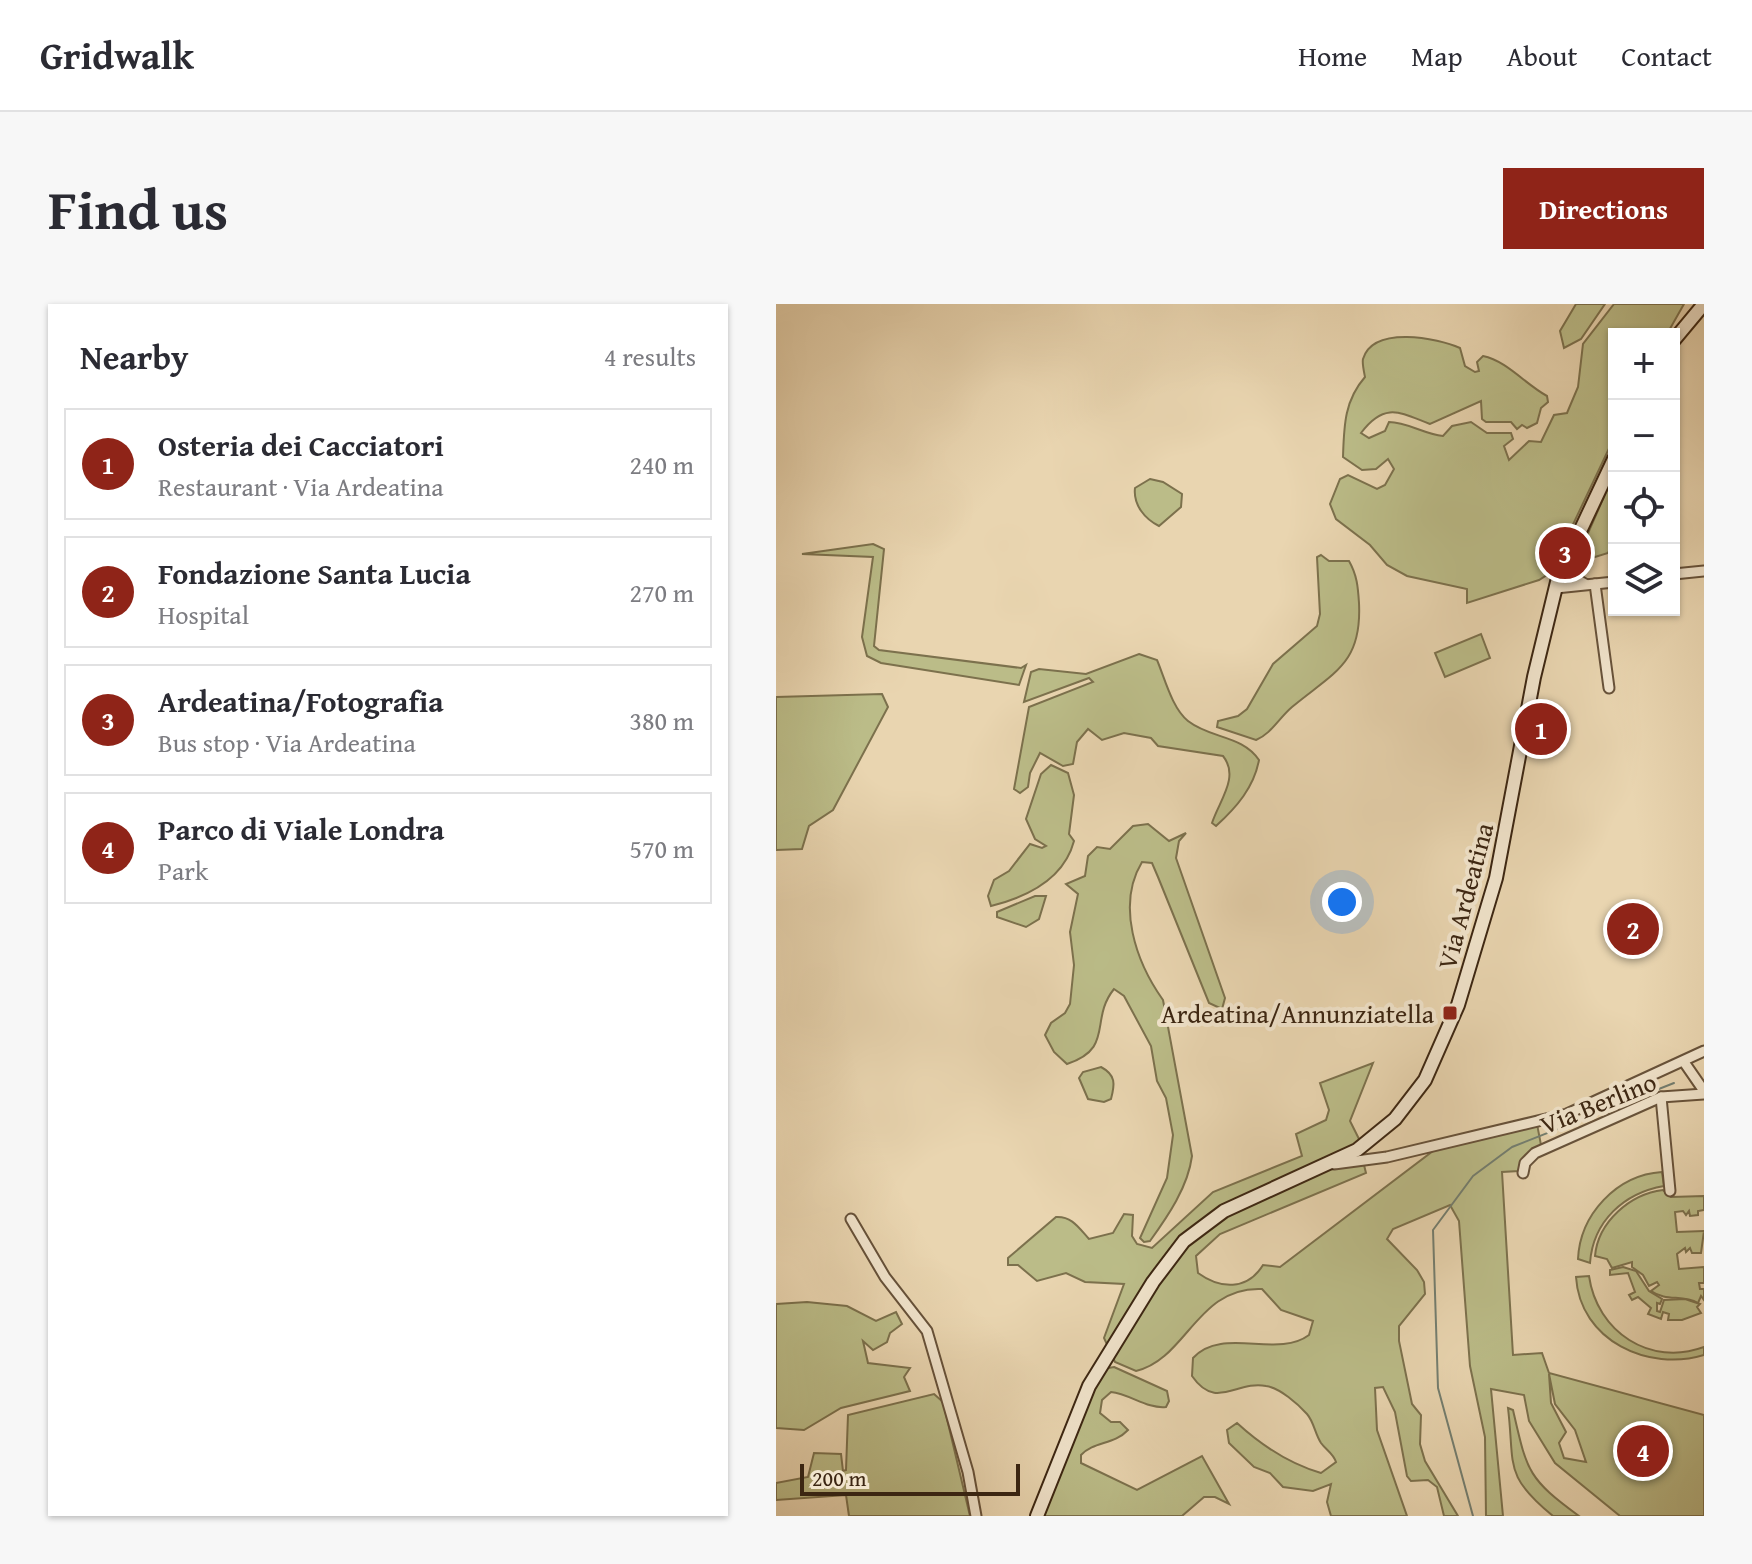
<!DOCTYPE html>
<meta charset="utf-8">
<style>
:root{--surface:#fff;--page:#f7f7f7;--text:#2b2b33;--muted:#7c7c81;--line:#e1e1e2;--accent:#8f2418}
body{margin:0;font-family:"Gentium Book Plus",serif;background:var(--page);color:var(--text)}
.controls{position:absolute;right:24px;top:24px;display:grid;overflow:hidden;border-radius:0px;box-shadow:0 2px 6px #0004}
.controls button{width:72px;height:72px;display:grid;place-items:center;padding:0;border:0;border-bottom:2px solid var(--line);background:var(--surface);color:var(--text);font:40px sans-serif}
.scale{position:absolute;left:24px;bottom:20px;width:220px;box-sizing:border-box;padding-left:8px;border:4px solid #3c2612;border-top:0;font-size:22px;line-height:28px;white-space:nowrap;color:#3c2612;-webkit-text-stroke:6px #f1e4cc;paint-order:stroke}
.you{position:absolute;left:566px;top:598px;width:28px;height:28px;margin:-20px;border:6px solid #fff;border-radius:50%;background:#1a73e8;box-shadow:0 0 0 12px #1a73e833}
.badge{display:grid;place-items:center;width:52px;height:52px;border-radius:50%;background:var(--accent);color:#fff;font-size:26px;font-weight:700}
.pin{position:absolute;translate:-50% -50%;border:4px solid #fff;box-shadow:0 2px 8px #0006}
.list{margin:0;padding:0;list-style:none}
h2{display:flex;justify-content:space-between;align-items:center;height:104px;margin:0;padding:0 32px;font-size:34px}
h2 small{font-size:26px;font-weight:400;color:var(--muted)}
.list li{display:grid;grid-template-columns:52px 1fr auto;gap:24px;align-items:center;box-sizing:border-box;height:112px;margin:0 16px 16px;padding:0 16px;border:2px solid var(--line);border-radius:0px}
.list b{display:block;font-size:30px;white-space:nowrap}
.list p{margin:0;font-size:26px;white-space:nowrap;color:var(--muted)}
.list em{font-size:26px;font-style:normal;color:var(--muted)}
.icon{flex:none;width:44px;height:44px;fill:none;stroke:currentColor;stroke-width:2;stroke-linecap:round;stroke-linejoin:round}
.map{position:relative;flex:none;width:928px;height:1212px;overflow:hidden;border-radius:0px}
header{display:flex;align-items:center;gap:48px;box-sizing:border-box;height:112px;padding:0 40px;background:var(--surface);border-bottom:2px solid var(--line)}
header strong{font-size:38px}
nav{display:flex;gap:44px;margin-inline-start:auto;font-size:28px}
.intro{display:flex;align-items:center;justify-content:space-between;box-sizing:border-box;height:192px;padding:0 48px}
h1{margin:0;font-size:56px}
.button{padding:20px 36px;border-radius:0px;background:var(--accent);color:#fff;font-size:28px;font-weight:700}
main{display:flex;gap:48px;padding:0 48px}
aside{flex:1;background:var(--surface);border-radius:0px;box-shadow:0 2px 6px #0004}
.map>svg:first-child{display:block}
</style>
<header>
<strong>Gridwalk</strong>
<nav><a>Home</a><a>Map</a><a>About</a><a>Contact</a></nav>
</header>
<div class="intro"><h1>Find us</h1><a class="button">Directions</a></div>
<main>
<aside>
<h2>Nearby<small>4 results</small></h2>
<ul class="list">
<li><span class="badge">1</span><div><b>Osteria dei Cacciatori</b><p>Restaurant · Via Ardeatina</p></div><em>240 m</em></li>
<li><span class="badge">2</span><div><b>Fondazione Santa Lucia</b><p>Hospital</p></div><em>270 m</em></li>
<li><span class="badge">3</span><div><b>Ardeatina/Fotografia</b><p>Bus stop · Via Ardeatina</p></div><em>380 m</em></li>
<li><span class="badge">4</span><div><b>Parco di Viale Londra</b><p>Park</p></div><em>570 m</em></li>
</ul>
</aside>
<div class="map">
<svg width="928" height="1212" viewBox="0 0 928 1212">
<rect width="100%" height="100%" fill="#e9d5b0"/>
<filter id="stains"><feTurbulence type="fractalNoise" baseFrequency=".0025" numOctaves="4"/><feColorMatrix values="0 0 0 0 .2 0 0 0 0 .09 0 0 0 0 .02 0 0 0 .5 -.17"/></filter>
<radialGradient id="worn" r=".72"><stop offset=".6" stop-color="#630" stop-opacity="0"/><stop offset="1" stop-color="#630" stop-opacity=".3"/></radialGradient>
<g fill="#bbbc88" stroke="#7c714d" stroke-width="2" fill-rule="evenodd">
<polygon points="800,0 829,0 805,35 788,44 784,27"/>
<path d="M838,0h70l-17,30h-53v104l-64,135 -11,7 -72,23v-14l-60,-13 -20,-11 -17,-20 -34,-26 -6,-15 10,-25 8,-4 29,14 8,-4 9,-16 -6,-10 -12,10 -14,1 -19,-13c1,-30 1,-56 22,-80 -1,-5 -3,-14 -2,-18 10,-34 75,-21 97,-11l5,18 10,6 4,-1 -2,-9 6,-6c24,5 42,28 64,40l1,6 -7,6 -4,15 -10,5 -5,-3 -5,4 -6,-7h-25l-4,-3 -1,-18 -51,23c-29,-11 -45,-23 -69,9l8,5 16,-7 4,-9c18,0 35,12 54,14l9,-10 19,-4 16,11h24l2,6 -9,7 5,14 20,-19 12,1 13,-27 13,-2 11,-26 5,-43z"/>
<polygon points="838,170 838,237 832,249 806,257 802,252"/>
<path d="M374,175l13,3 19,12 -1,13 -22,19c-14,-7 -26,-21 -24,-38z"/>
<polygon points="97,240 108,245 98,342 103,346 245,364 250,361 243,381 105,359 91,352 86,333 97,253 26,250"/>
<path d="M545,251l8,6h20c8,14 9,26 10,42 3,61 -25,69 -67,104 -13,11 -21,27 -36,33l-39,-13 1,-6 20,-5 9,-7 26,-45 44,-38 3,-12 -3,-57z"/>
<polygon points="705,330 714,354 669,373 659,349"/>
<path d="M363,350l18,6c8,19 15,48 31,61 23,18 54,14 71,39 -5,27 -22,47 -43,66l-4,-3c7,-22 28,-46 11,-67l-65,-10 -7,-8 -27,-5 -22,7 -14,-11 -11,13 -4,22 -10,2 -23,-13 -10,20 -2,14 -8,6 -6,-4 15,-82 64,-25 -4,-4 -65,24 7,-30 8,-3 47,5z"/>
<polygon points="106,390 112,403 57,506 33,522 26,545 0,546 0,393"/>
<path d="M275,461l17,8 6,22 -5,39 5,7c-10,38 -47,56 -83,65l-3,-10 6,-16 15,-9 21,-27 12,4 4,-2 -11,-7 -9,-20 15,-45z"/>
<path d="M372,520l21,17 17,-8 -7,8 -3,17 49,140 -3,11 -13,-6 -51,-126 -6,-14 -10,-1c-26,43 -6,100 21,138l29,156c-4,31 -24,60 -42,85l-6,1 -4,-4 27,-60 6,-43 -7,-37 -9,-17 -6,-35 -27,-50 -10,-7c-25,31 1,59 -47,75l-13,-12 -9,-17 6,-12 14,-10 5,-9 4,-39 -4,-33 8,-38 -12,-10 19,-8 3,-20 9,-9 13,2 23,-23z"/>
<polygon points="259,592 270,592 263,615 250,623 221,613 221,608"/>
<path d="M597,759l-23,58 11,22 -24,17 27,5 2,8 -146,61 -24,22 2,17c22,16 49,18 65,-8l17,2 157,-119 100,-24 4,21 -16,11 -6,15 -17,1 11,183 29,-2 7,20 155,42v101h-84l-65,-53 -26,-42 -5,-26 -33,-6 12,127h-17l-1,-79 -15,-71 -11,-145 -9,-16 -57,24 -6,10 30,31 7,12 1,12 -26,32v15l13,63 9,11 -1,29 5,17 33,55h-14l-7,-29 -9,-7 -17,1 -4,-5 -12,-64 -12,-25 -8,1 2,42 30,86h-76l-4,-14 4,-18 -18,7 -30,-4 -13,-14 -16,-6 -25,-24 -2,-13 10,-7c23,21 53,41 84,50l15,-11c-3,-9 -10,-12 -15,-19 -6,-9 -7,-21 -14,-29 -9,-10 -27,-26 -41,-28 -29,-6 -50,25 -74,-10l1,-18c29,-32 84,1 116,-23l4,-14 -32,-11 -19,-21c-65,-3 -75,70 -126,82l-21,-9 -11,-24 20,-54 -39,-2 -19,-9 -29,8 -19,-16h-10v-7l48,-41c16,-1 23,11 33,22l24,-6 11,-19 9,1 -1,21 5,8 15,4 61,-56 89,-36 -6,-22 30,-14 3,-10 -9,-27zM773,1070l6,30 20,26 11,32 -22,-4 -5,-15 7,-11 -15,-29z"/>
<path d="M325,763c15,8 14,17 10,32l-7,3 -16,-3 -9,-21 4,-6z"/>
<path d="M886,868l2,14c-40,7 -71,35 -74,77l-12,-4c2,-44 38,-84 84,-87z"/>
<path d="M887,886l8,7 33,-1v14l-6,1v4l-8,1 -1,-5 -3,4 -3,-4 -8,1 2,20 27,-1 -3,22h-9l-2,-5 -4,4 -1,-4 -8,6 2,15 25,-2v16h-5l1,6h4v11l-3,-4 -3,7c-16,-9 -31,-1 -47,-12l8,-6 -2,-3 -8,4 -6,-11 -11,-8v-5l-20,6 -5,-9 -12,-3c3,-34 35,-62 68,-66z"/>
<polygon points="847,963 860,967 873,987 886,995 884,1000 881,999 881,1007 884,1008 888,996 909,995 924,1000 921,1003 925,1009 906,1016 892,1016 893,1010 887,1008 885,1015 872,1010 875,1004 862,993 856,996 853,991 859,988 852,969 834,971 834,966"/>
<path d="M813,972c8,56 61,91 115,71v8c-55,17 -124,-14 -128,-78z"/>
<polygon points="31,998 71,1002 100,1017 120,1008 126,1020 114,1029 111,1038 97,1046 87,1037 92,1059 134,1064 128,1073 134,1087 65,1104 28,1126 0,1124 0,1000"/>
<path d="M338,1063l53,24 2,10 -3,6c-19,2 -36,-13 -55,-15l-9,8 -2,13 11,9h9l8,8c-14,15 -34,11 -47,25v8l56,27 65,-34 27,48 -14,-7h-11l-22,19h-141l62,-147z"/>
<polygon points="158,1090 167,1098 194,1212 73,1212 70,1191 0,1196 0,1179 32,1173 38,1149 65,1150 67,1167 70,1166 72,1111"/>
<path d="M732,1104l5,2c14,61 14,68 66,106h-26c-50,-41 -38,-50 -45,-108z"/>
</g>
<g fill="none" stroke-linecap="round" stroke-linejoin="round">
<polyline stroke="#737e70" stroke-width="2" points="697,1212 662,1084 657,926 697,872 736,843 898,779"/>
<defs>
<g id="street">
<polyline points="785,266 809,280"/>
<polyline points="898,270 928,267"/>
<polyline points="819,280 833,384"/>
<polyline points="780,284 838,278"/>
<polyline points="908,758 928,787"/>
<polyline points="885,793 894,887"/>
<polyline points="558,860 611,853 791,810 928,747"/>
<polyline points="747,869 749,859 759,849 885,793 928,790"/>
<polyline points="75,915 109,973 151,1027 192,1168 200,1212"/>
</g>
<g id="secondary">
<polyline points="898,36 928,0"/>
<polyline points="261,1212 313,1082 377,978 408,937 448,907 581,846 619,815 649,776 682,701 720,574 758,373 782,274 838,155"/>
</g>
</defs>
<use href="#street" stroke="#67523a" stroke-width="13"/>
<use href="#secondary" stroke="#3c2612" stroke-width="16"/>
<use href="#street" stroke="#f1e4cc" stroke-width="9"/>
<use href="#secondary" stroke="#f1e4cc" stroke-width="12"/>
</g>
<rect fill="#8f2418" stroke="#f1e4cc" stroke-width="3" x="666" y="701" width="16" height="16" rx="4"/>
<g text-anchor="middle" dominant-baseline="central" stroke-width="8" stroke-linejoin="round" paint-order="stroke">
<g font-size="26" fill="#3c2612" stroke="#f1e4cc">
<text transform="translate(689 592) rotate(-75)">Via Ardeatina</text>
<text transform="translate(822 799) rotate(-22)">Via Berlino</text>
</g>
<g font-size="26" fill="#3c2612" stroke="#f1e4cc" text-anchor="end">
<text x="658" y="709">Ardeatina/Annunziatella</text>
</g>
</g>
<rect width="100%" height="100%" filter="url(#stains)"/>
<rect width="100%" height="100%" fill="url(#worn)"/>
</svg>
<div class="controls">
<button>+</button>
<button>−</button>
<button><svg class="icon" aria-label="locate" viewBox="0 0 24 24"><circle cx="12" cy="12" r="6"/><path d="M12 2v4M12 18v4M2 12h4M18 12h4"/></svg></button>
<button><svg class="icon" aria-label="layers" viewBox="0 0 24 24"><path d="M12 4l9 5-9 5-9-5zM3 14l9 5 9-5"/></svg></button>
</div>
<div class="scale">200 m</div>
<div class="you"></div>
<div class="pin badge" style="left:765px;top:425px">1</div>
<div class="pin badge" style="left:857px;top:625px">2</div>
<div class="pin badge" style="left:789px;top:249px">3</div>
<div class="pin badge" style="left:867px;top:1147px">4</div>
</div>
</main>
